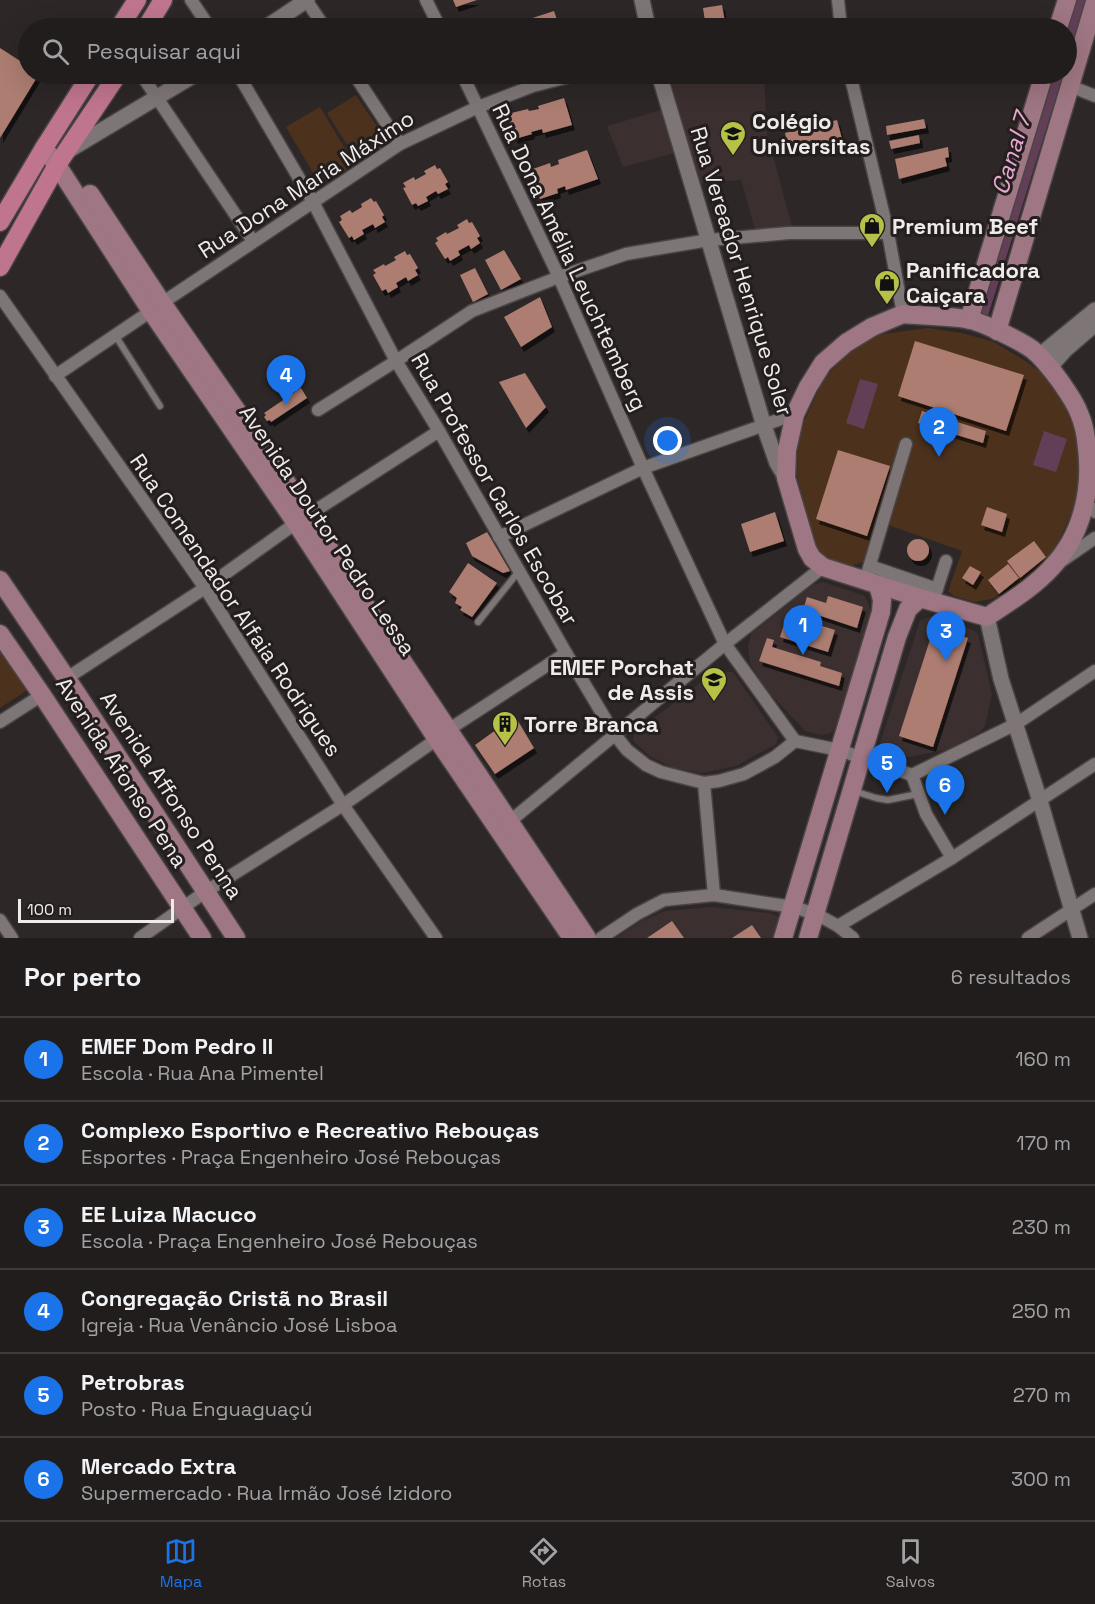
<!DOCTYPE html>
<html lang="pt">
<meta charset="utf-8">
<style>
:root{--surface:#221d1d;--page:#2a2626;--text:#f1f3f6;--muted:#a2a2a4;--line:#3f3b3b;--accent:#1a73e8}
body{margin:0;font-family:"Space Grotesk",sans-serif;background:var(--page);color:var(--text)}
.scale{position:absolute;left:18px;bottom:15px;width:156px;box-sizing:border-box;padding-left:6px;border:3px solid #efebeb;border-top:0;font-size:16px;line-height:21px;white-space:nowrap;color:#efebeb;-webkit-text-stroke:4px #241e1e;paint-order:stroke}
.you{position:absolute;left:668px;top:441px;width:21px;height:21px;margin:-15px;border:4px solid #fff;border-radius:50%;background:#1a73e8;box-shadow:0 0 0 9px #1a73e833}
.badge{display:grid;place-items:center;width:39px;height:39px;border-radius:50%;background:var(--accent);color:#fff;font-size:20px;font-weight:700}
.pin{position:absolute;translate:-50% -50px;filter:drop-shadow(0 2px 3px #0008)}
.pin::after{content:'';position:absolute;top:32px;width:21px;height:18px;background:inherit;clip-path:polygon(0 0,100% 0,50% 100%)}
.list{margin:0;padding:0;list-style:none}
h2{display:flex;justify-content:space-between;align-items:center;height:78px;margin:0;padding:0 24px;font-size:26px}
h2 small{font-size:20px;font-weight:400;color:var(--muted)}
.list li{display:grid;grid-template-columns:39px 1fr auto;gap:18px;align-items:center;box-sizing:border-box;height:84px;padding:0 24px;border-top:2px solid var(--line)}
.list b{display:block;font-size:22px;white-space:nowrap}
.list p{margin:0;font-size:20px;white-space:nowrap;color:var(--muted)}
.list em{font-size:20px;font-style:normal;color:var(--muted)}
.icon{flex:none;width:33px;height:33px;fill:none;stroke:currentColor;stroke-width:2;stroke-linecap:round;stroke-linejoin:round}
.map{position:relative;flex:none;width:1095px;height:938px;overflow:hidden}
.search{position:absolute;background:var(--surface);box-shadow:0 6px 24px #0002;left:18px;right:18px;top:18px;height:66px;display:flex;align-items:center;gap:15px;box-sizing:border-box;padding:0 21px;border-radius:33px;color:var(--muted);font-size:22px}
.sheet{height:582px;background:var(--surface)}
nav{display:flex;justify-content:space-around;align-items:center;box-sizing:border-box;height:84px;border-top:2px solid var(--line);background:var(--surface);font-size:16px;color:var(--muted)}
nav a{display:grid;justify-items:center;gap:3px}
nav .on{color:var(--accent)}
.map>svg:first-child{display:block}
</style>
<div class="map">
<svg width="1095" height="938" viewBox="0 0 1095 938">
<defs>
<filter id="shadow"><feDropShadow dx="3" dy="5" stdDeviation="0" flood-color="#0009"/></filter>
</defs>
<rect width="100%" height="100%" fill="#2d2727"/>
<g fill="#3c2f2f">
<polygon points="668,74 764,74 767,134 792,226 755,229 741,180 701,183"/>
<polygon points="661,110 675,153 623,167 607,126"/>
<polygon points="823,582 865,596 871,611 836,725 833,731 828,734 821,735 805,731 764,687 750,663 748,647 751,634 813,585"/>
<polygon points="931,616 971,629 978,634 992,694 985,726 980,732 950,749 909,757 890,754 879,746 920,621"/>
<polygon points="716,671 733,672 778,737 776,744 736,766 702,773 674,768 651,757 633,741 634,733"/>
<polygon points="712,907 769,913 779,917 782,923 777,938 616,938 640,922 665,911"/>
</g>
<g fill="#4c311d">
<polygon points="356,95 388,143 358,162 327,113"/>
<polygon points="320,107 355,165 320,185 286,127"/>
<polygon points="928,328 962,333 994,342 1027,362 1040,372 1066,403 1078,437 1079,469 1078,488 1072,512 1056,547 1046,561 1034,572 992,599 974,602 954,596 948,591 962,551 880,522 865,561 849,567 821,555 816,550 808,524 797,476 798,435 823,380 846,355 861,344 882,334"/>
<polygon points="0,647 29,689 0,708"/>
</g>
<g fill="#633f57">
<polygon points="860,379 878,384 864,429 846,423"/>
<polygon points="1044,431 1067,439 1056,472 1033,465"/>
</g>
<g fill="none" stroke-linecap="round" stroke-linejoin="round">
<g stroke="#633f57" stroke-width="10">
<polyline points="1066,46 1081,0"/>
<polyline points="983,315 1058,74"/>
</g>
</g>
<g fill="#ac7d70" filter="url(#shadow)">
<polygon points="453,0 477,0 456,7"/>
<polygon points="722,5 726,28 706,28 703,8"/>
<polygon points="554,11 560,28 515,28 514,24"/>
<polygon points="0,48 28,66 28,74 39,74 0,138"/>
<polygon points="564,98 572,125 543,133 542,129 531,132 532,134 515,139 507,114 528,109 529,111 539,109 538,106"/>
<polygon points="924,119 926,128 887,135 886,126"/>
<polygon points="837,120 842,139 789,152 785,133"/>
<polygon points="919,135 920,143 891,149 889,141"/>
<polygon points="948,147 949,157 945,158 947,166 899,179 895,159"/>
<polygon points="587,150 598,179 566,190 565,186 557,189 558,193 540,199 530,170 550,163 551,167 559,164 558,160"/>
<polygon points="435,165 437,169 440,168 448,182 445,184 448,189 438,194 436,191 426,197 428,201 418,206 416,203 412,205 403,188 406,187 403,183 414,177 415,180 426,174 424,171"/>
<polygon points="371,198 374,202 376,201 384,215 382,217 385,222 375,228 373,224 362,230 364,234 354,240 352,236 349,238 339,222 342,220 340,216 350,210 352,213 362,207 361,204"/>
<polygon points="467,219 469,223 472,222 480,236 477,238 480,243 471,249 469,245 458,251 460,255 450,261 448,257 445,259 435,243 438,241 436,238 446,232 447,234 459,228 457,225"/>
<polygon points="504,250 521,279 501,290 485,260"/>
<polygon points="405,251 407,255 410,254 418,268 415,270 418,275 408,281 406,277 396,283 398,287 388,293 386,289 382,291 373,275 376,273 373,270 384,264 385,266 396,260 394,257"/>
<polygon points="475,268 488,294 473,302 460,275"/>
<polygon points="540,297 552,327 521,347 504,317"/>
<polygon points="915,341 1024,375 1006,431 898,396"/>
<polygon points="525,373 546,407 526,428 499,382"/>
<polygon points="301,388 307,398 271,422 270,420 267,421 264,417 266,415 264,413"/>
<polygon points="922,411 986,431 983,443 918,423"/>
<polygon points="838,450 890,466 867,536 816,519"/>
<polygon points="987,507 1007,514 1002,532 981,525"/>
<polygon points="775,512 784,541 750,552 741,524"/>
<polygon points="487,532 510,571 503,573 472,556 466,543"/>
<circle cx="918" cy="550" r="11"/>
<polygon points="1034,541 1046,557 1020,578 1007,561"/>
<polygon points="468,563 497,583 472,617 460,610 462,607 455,603 457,598 449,592"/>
<polygon points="1008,564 1019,578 999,594 988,580"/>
<polygon points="970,566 981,572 973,585 962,578"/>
<polygon points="828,596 863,607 857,628 803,610 807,597 826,603"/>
<polygon points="787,615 835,630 828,652 780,637"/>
<polygon points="934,627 968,638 933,747 899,736"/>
<polygon points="767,638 774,640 772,647 821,662 820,666 842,673 839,686 759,661"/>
<polygon points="515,716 534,748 495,774 475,745"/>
<polygon points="672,921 684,938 647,938"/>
<polygon points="752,925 761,938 732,938"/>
</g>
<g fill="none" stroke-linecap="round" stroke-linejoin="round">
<defs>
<g id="service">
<polyline points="115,335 160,406"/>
<polyline points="478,622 519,571"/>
<polyline points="854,791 876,798 888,800 918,794"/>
</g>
<g id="minor">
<polyline points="191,0 210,28"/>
<polyline points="306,0 325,28"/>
<polyline points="426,0 440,28"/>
<polyline points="838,0 841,28"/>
<polyline points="141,74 253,241"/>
<polyline points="238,74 313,202 396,361 439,431 566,653 615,735 627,750 646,765 661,772 704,783 719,781 744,774 775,757 795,741"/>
<polyline points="354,74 400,144"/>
<polyline points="462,74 559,277 643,468 725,644 795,741"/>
<polyline points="850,74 888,233 903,314"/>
<polyline points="1070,86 1095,96"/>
<polyline points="0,296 205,588 343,805 436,938"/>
<polyline points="162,303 400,144 478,107 533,86 579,74"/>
<polyline points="55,376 151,311"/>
<polyline points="318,410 396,361 472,311 559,277 626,254 709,240 789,233 888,233"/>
<polyline points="1094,509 1095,512"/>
<polyline points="499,537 643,468 795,414"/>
<polyline points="1063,560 1095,538"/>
<polyline points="870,566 937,589"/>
<polyline points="865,581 906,444"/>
<polyline points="935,595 946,561"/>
<polyline points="67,678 205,588 296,523 439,431"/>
<polyline points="0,722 42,695"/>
<polyline points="448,730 566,653"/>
<polyline points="795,741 839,750 912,775 1016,724 1095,671"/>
<polyline points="912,775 926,814 952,858"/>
<polyline points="704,783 714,895"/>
<polyline points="509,822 725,644 823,567"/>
<polyline points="0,920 12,938"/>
<polyline points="838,926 952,858 1095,764"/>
<polyline points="140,938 205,892 343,805 437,739"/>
<polyline points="601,938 637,914 664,900 714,895 793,907 816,914 838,926 853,938"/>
<polyline points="1028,938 1095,894"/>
</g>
<g id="tertiary">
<polyline points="642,0 648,28"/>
<polyline points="265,28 307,0"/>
<polyline points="659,74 764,426 777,463 786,478"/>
<polyline points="69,150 196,74"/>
<polyline points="1039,356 1095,310"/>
<polyline points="1050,367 1065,350 1095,324"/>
<polyline points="987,617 1001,679 1040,801 1080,938"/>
</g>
<g id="secondary">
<polyline points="1058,28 1067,0"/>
<polyline points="44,148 57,165 151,311 296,523 437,739 572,938"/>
<polyline points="90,194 162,303 309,515 343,572 587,938"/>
<path d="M903,314c21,2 43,2 64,5 15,3 54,22 66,31 11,9 19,20 27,31 7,10 15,21 19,32 5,11 7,23 8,35 5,43 -5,87 -35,119 -19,21 -43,35 -65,50l-67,-19 -97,-31 -11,-9 -5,-9 -21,-71 1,-28 8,-36 13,-27 15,-24 23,-20 26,-16z"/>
<polyline points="969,320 1044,74"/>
<polyline points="997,331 1095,2"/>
<polyline points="0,580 75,691 236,938"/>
<polyline points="0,634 42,695 202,938"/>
<polyline points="783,938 881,612 882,600 878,585"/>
<polyline points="808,938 897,637 908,609 920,598"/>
</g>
<g id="primary">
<polyline points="119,28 137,0"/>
<polyline points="146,28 163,0"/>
<polyline points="0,222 44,148 91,74"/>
<polyline points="0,267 57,165 118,74"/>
</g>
</defs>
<use href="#service" stroke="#4a4545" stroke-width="9"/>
<use href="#minor" stroke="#4a4545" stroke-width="15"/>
<use href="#tertiary" stroke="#4a4545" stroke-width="18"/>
<use href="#secondary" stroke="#4a4545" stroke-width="21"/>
<use href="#primary" stroke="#4a4545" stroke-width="21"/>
<use href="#service" stroke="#7e7676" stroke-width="6"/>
<use href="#minor" stroke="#7e7676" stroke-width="12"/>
<use href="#tertiary" stroke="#7e7676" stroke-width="15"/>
<use href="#secondary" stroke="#9f7683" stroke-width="18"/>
<use href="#primary" stroke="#c0758f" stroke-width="18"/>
</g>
<defs>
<symbol id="school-pin" viewBox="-11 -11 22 30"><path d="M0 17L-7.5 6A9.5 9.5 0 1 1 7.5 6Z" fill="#b6c148" stroke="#241e1e"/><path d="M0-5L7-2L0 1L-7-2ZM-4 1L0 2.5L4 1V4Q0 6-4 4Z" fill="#111"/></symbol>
<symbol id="shop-pin" viewBox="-11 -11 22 30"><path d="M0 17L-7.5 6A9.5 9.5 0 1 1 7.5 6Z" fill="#b6c148" stroke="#241e1e"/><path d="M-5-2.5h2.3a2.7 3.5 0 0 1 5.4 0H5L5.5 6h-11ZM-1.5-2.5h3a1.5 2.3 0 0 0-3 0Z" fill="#111"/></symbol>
<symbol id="building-pin" viewBox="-11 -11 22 30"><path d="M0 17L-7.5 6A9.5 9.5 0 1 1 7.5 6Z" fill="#b6c148" stroke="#241e1e"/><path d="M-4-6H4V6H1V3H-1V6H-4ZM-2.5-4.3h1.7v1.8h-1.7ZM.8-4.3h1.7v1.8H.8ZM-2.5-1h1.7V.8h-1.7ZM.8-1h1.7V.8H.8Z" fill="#111"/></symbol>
</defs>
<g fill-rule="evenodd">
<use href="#school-pin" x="718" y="119" width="30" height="40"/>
<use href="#shop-pin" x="857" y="211" width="30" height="40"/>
<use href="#shop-pin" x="872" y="268" width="30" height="40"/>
<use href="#school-pin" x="699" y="665" width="30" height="40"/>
<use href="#building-pin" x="490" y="709" width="30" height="40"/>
</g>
<g text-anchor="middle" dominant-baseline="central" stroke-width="6" stroke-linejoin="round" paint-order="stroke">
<g font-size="22" font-weight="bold" fill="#efebeb" stroke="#241e1e" text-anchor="start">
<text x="752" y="121">Colégio<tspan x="752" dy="25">Universitas</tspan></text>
<text x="892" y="226">Premium Beef</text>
<text x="906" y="270">Panificadora<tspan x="906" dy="25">Caiçara</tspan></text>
<text x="694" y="667" text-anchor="end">EMEF Porchat<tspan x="694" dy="25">de Assis</tspan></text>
<text x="524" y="724">Torre Branca</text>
</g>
<g font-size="22" fill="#efebeb" stroke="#241e1e">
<text transform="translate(306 184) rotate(-33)">Rua Dona Maria Máximo</text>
<text transform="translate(570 257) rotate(65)">Rua Dona Amélia Leuchtemberg</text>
<text transform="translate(742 271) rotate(73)">Rua Vereador Henrique Soler</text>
<text transform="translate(495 489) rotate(60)">Rua Professor Carlos Escobar</text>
<text transform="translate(328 530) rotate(56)">Avenida Doutor Pedro Lessa</text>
<text transform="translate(236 605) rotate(56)">Rua Comendador Alfaia Rodrigues</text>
<text transform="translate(122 772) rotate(57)">Avenida Afonso Pena</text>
<text transform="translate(172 795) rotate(57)">Avenida Affonso Penna</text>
</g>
<g font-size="24" font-style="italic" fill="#e7a8d2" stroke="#241e1e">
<text transform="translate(1011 154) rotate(-73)">Canal 7</text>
</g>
</g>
</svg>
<div class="scale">100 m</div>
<div class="you"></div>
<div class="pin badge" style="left:803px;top:655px">1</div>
<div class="pin badge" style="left:939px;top:457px">2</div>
<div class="pin badge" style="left:946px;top:661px">3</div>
<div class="pin badge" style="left:286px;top:405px">4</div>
<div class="pin badge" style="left:887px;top:793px">5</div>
<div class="pin badge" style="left:945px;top:815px">6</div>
<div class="search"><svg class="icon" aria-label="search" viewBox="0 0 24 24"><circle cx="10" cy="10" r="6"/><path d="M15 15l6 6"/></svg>Pesquisar aqui</div>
</div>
<section class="sheet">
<h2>Por perto<small>6 resultados</small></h2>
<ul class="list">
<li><span class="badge">1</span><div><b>EMEF Dom Pedro II</b><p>Escola · Rua Ana Pimentel</p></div><em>160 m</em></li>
<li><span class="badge">2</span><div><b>Complexo Esportivo e Recreativo Rebouças</b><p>Esportes · Praça Engenheiro José Rebouças</p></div><em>170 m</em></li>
<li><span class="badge">3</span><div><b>EE Luiza Macuco</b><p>Escola · Praça Engenheiro José Rebouças</p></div><em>230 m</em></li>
<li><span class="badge">4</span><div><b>Congregação Cristã no Brasil</b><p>Igreja · Rua Venâncio José Lisboa</p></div><em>250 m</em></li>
<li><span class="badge">5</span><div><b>Petrobras</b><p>Posto · Rua Enguaguaçú</p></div><em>270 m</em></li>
<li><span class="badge">6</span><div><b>Mercado Extra</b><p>Supermercado · Rua Irmão José Izidoro</p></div><em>300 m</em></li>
</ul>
</section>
<nav>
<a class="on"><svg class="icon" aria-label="map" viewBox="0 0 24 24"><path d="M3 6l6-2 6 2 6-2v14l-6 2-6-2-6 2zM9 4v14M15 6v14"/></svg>Mapa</a>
<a><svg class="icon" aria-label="directions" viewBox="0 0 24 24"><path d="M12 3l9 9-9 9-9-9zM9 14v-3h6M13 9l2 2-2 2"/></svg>Rotas</a>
<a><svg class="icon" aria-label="saved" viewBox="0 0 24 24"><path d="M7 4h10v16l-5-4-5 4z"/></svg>Salvos</a>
</nav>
